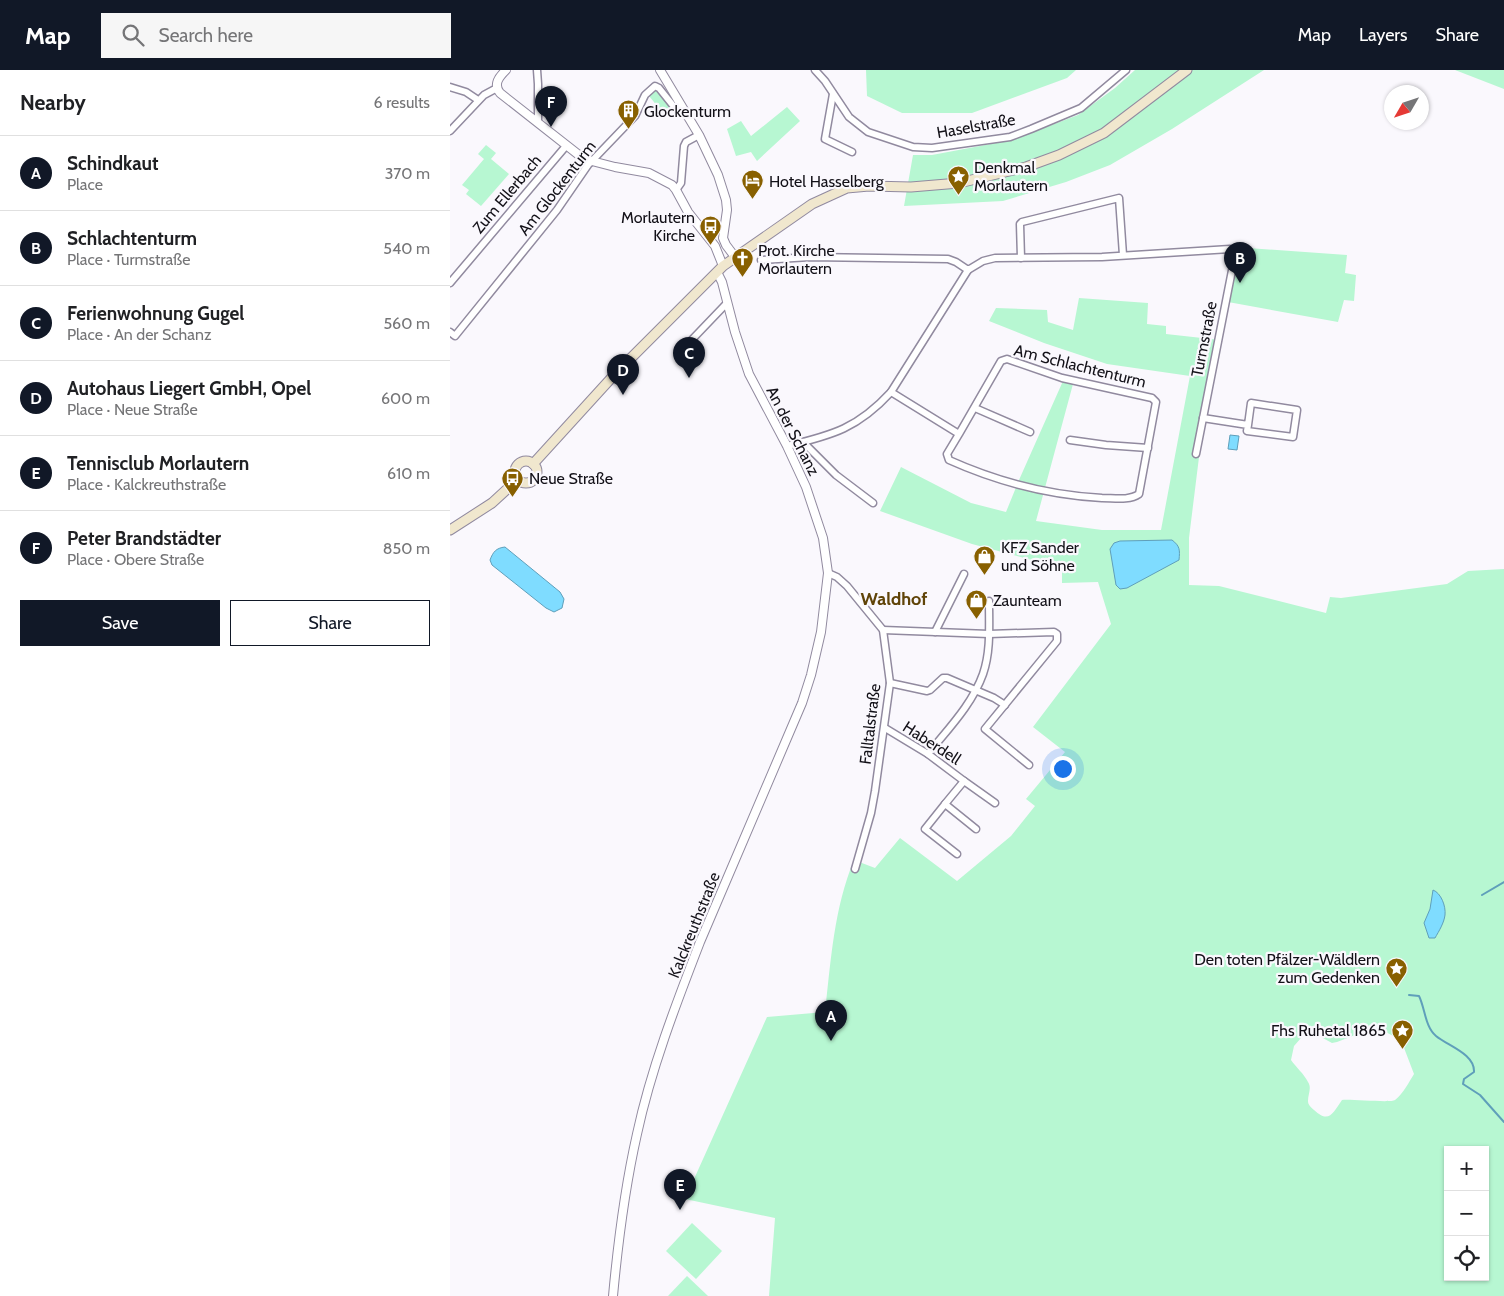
<!DOCTYPE html>
<meta charset="utf-8">
<style>
:root{--surface:#fff;--page:#f6f6f6;--text:#202124;--muted:#757577;--line:#e0e0e0;--accent:#111827}
body{margin:0;font-family:Cabin,sans-serif;background:var(--page);color:var(--text)}
.controls{position:absolute;right:15px;bottom:15px;display:grid;overflow:hidden;border-radius:0px;box-shadow:0 1px 4px #0004}
.controls button{width:45px;height:45px;display:grid;place-items:center;padding:0;border:0;border-bottom:1px solid var(--line);background:var(--surface);color:var(--text);font:25px sans-serif}
.compass{position:absolute;left:934px;top:15px;width:45px;height:45px;border-radius:50%;background:var(--surface);box-shadow:0 1px 4px #0004;rotate:231deg}
.you{position:absolute;left:612px;top:698px;width:18px;height:18px;margin:-12px;border:4px solid #fff;border-radius:50%;background:#1a73e8;box-shadow:0 0 0 8px #1a73e833}
.badge{display:grid;place-items:center;width:32px;height:32px;border-radius:50%;background:var(--accent);color:#fff;font-size:16px;font-weight:700}
.pin{position:absolute;translate:-50% -41px;filter:drop-shadow(0 1px 2px #0008)}
.pin::after{content:'';position:absolute;top:26px;width:18px;height:15px;background:inherit;clip-path:polygon(0 0,100% 0,50% 100%)}
.list{margin:0;padding:0;list-style:none}
h2{display:flex;justify-content:space-between;align-items:center;height:65px;margin:0;padding:0 20px;font-size:21px}
h2 small{font-size:16px;font-weight:400;color:var(--muted)}
.list li{display:grid;grid-template-columns:32px 1fr auto;gap:15px;align-items:center;box-sizing:border-box;height:75px;padding:0 20px;border-top:1px solid var(--line)}
.list b{display:block;font-size:19px;white-space:nowrap}
.list p{margin:0;font-size:16px;white-space:nowrap;color:var(--muted)}
.list em{font-size:16px;font-style:normal;color:var(--muted)}
.actions{display:flex;gap:10px;padding:15px 20px}
.actions a{flex:1;padding:11px 0;border:1px solid var(--accent);border-radius:0px;text-align:center;font-size:18px;color:var(--accent)}
.actions .main{background:var(--accent);color:#fff}
.icon{flex:none;width:28px;height:28px;fill:none;stroke:currentColor;stroke-width:2;stroke-linecap:round;stroke-linejoin:round}
.map{position:relative;flex:none;width:1054px;height:1226px;overflow:hidden}
header{display:flex;align-items:center;gap:30px;box-sizing:border-box;height:70px;padding:0 25px;background:var(--accent);color:#fff}
header strong{font-size:24px}
nav{display:flex;gap:28px;margin-inline-start:auto;font-size:18px}
.search{width:350px;height:45px;background:var(--page);display:flex;align-items:center;gap:12px;box-sizing:border-box;padding:0 18px;border-radius:0px;color:var(--muted);font-size:19px}
main{display:flex}
aside{flex:1;background:var(--surface)}
.map>svg:first-child{display:block}
</style>
<header>
<strong>Map</strong>
<div class="search"><svg class="icon" aria-label="search" viewBox="0 0 24 24"><circle cx="10" cy="10" r="6"/><path d="M15 15l6 6"/></svg>Search here</div>
<nav><a>Map</a><a>Layers</a><a>Share</a></nav>
</header>
<main>
<aside>
<h2>Nearby<small>6 results</small></h2>
<ul class="list">
<li><span class="badge">A</span><div><b>Schindkaut</b><p>Place</p></div><em>370 m</em></li>
<li><span class="badge">B</span><div><b>Schlachtenturm</b><p>Place · Turmstraße</p></div><em>540 m</em></li>
<li><span class="badge">C</span><div><b>Ferienwohnung Gugel</b><p>Place · An der Schanz</p></div><em>560 m</em></li>
<li><span class="badge">D</span><div><b>Autohaus Liegert GmbH, Opel</b><p>Place · Neue Straße</p></div><em>600 m</em></li>
<li><span class="badge">E</span><div><b>Tennisclub Morlautern</b><p>Place · Kalckreuthstraße</p></div><em>610 m</em></li>
<li><span class="badge">F</span><div><b>Peter Brandstädter</b><p>Place · Obere Straße</p></div><em>850 m</em></li>
</ul>
<div class="actions"><a class="main">Save</a><a>Share</a></div>
</aside>
<div class="map">
<svg width="1054" height="1226" viewBox="0 0 1054 1226">
<rect width="100%" height="100%" fill="#faf8fd"/>
<g fill="#b7f7d2" fill-rule="evenodd">
<polygon points="416,0 626,0 617,8 522,43 452,43 417,26"/>
<polygon points="685,0 814,0 722,59 660,95 616,112 553,131 454,136 463,85 482,85 562,70 628,45 665,18"/>
<polygon points="1005,0 1054,0 1054,19"/>
<polygon points="206,20 222,38 213,43 199,26"/>
<polygon points="337,37 350,51 307,91 301,82 286,86 277,59 291,51 301,66"/>
<polygon points="36,75 46,83 41,89 59,104 31,136 16,124 19,120 12,115 34,89 28,84"/>
<polygon points="798,178 897,185 895,203 906,205 904,231 894,230 888,252 778,232 787,182 797,181"/>
<path d="M629,228l69,5 -1,21 19,2v8l54,6 -20,109 -11,89v47l30,1 107,27 4,-16 11,1 106,-14 21,-13 36,-2v727h-735l6,-78 -90,-19 82,-182 58,-5c6,-52 9,-104 29,-152l21,8 25,-30 57,43 54,-45 24,-30 -9,-7 39,-47 -32,-25 78,-103 -13,-42 -36,1v-15l-90,-24 -92,-33 21,-44 70,36 35,9 13,-32 44,-99 10,3 -37,137 66,9h59l29,-154 -83,-12 -63,-21 -55,-22 7,-13 51,2 1,12 25,8zM926,957l25,13 13,34c-5,8 -11,20 -19,26 -4,3 -44,-1 -53,0 -9,13 -13,24 -28,10 -3,-3 -6,-5 -6,-9 0,-7 4,-13 0,-19 -4,-8 -12,-15 -17,-22l3,-14 14,-16 24,13 5,-1zM998,1080h37v127h-37z"/>
<polygon points="242,1153 272,1181 246,1209 216,1181"/>
<polygon points="237,1206 258,1226 218,1226"/>
</g>
<g fill="#7fdcff" stroke="#5f9fba">
<polygon points="780,365 789,366 787,380 778,379"/>
<path d="M722,470c8,6 8,10 7,20l-52,28 -7,1 -4,-4 -6,-36 4,-6 6,-2z"/>
<path d="M55,477l55,45 4,7 -2,9 -8,4 -8,-4 -54,-43 -2,-5c3,-8 6,-12 15,-13z"/>
<path d="M983,820c8,3 13,16 12,25 -1,8 -6,16 -10,23h-6l-5,-15 6,-14z"/>
</g>
<g fill="none" stroke-linecap="round" stroke-linejoin="round">
<g stroke="#5f9fba" stroke-width="2">
<polyline points="1032,825 1054,812"/>
<path d="M959,925l10,1c6,12 6,31 17,40 12,10 39,18 38,36l-10,7 -1,5 17,11 24,27"/>
</g>
<defs>
<g id="minor">
<polyline points="87,0 88,14 88,52"/>
<polyline points="365,0 375,11 399,47 418,62 463,77 482,78 560,67 581,59 631,38 676,0"/>
<polyline points="0,17 16,22 28,30"/>
<polyline points="383,24 375,69 402,82"/>
<polyline points="0,61 34,25 47,18"/>
<polyline points="226,120 231,113 234,76 236,72 249,65"/>
<polyline points="571,188 570,154 572,152 669,128 673,185"/>
<polyline points="311,190 360,187 498,189 506,192 518,200 533,191 545,188 652,187 780,179 784,181"/>
<polyline points="0,213 116,76"/>
<polyline points="0,262 5,266 107,140 138,95 185,46 195,25 205,16 209,18 225,38 232,38"/>
<polyline points="232,280 277,233"/>
<path d="M441,322l68,42 -12,20 2,6c49,22 100,35 153,38 12,0 27,3 37,-4l17,-92 -4,-4 -90,-20 -55,-19 -6,2 -42,73"/>
<polyline points="525,338 580,362"/>
<polyline points="753,348 798,355 797,361 843,367 847,340 801,333 798,355"/>
<polyline points="620,370 656,375 698,378"/>
<polyline points="353,372 386,405 423,433"/>
<path d="M337,376c46,-11 71,-18 104,-54l77,-122"/>
<polyline points="746,384 785,185 784,181"/>
<polyline points="378,503 387,507 397,516 433,560 440,613 425,721 421,743 405,799"/>
<polyline points="433,560 539,564 604,562 607,564 607,571 535,659 579,695"/>
<polyline points="485,562 514,504"/>
<polyline points="440,613 477,621 480,620 493,608 497,608 544,628 555,635"/>
<polyline points="435,658 478,684 514,711"/>
<path d="M478,684c19,-24 44,-49 55,-80 8,-23 6,-49 6,-73"/>
<polyline points="495,734 514,711 545,733"/>
<polyline points="507,784 475,759 495,734 526,759"/>
</g>
<g id="tertiary">
<path d="M56,0c-7,7 -13,14 -6,23l84,66 31,8 34,6 23,12 4,5 12,22 27,34 8,20"/>
<polyline points="210,0 249,65 268,105 276,130 277,140 273,168 276,175 285,187"/>
<path d="M163,1226c5,-54 12,-109 24,-162 14,-65 39,-130 63,-192l102,-239 9,-28 10,-43 7,-59 -5,-35 -17,-51 -19,-41 -38,-72 -14,-42 -13,-50 -5,-10"/>
</g>
<g id="secondary">
<circle cx="76" cy="402" r="11"/>
<polyline points="83,394 165,304 273,196 362,134 397,118 419,116 461,117 509,113 576,97 609,85 654,63 737,0"/>
<polyline points="0,460 42,433 67,410"/>
</g>
</defs>
<use href="#minor" stroke="#918a9f" stroke-width="9"/>
<use href="#tertiary" stroke="#918a9f" stroke-width="10"/>
<use href="#secondary" stroke="#918a9f" stroke-width="11"/>
<use href="#minor" stroke="#fff" stroke-width="6"/>
<use href="#tertiary" stroke="#fff" stroke-width="8"/>
<use href="#secondary" stroke="#f0e7ce" stroke-width="9"/>
</g>
<defs>
<symbol id="building-pin" viewBox="-11 -11 22 30"><path d="M0 17L-7.5 6A9.5 9.5 0 1 1 7.5 6Z" fill="#886000" stroke="#faf8fd"/><path d="M-4-6H4V6H1V3H-1V6H-4ZM-2.5-4.3h1.7v1.8h-1.7ZM.8-4.3h1.7v1.8H.8ZM-2.5-1h1.7V.8h-1.7ZM.8-1h1.7V.8H.8Z" fill="#fff"/></symbol>
<symbol id="sight-pin" viewBox="-11 -11 22 30"><path d="M0 17L-7.5 6A9.5 9.5 0 1 1 7.5 6Z" fill="#886000" stroke="#faf8fd"/><path d="M0-6L1.8-2.2L6-1.7L2.9 1.2L3.7 5.4L0 3.3L-3.7 5.4L-2.9 1.2L-6-1.7L-1.8-2.2Z" fill="#fff"/></symbol>
<symbol id="hotel-pin" viewBox="-11 -11 22 30"><path d="M0 17L-7.5 6A9.5 9.5 0 1 1 7.5 6Z" fill="#886000" stroke="#faf8fd"/><path d="M-6-4.5h1.5V1H6V5H4.5V3h-9V5H-6ZM-4 0a1.8 1.8 0 1 1 3.6 0ZM.5 0V-2.5h3Q6-2.5 6 0Z" fill="#fff"/></symbol>
<symbol id="bus-pin" viewBox="-11 -11 22 30"><path d="M0 17L-7.5 6A9.5 9.5 0 1 1 7.5 6Z" fill="#886000" stroke="#faf8fd"/><path d="M-5-6H5V4H4V6H2V4H-2V6H-4V4H-5ZM-3.5-4V0h7V-4ZM-3.5 1.2v1.5H-2V1.2ZM2 1.2v1.5H3.5V1.2Z" fill="#fff"/></symbol>
<symbol id="church-pin" viewBox="-11 -11 22 30"><path d="M0 17L-7.5 6A9.5 9.5 0 1 1 7.5 6Z" fill="#886000" stroke="#faf8fd"/><path d="M-1.2-6h2.4v3.5h3.3v2.4h-3.3V6h-2.4V-.1h-3.3v-2.4h3.3Z" fill="#fff"/></symbol>
<symbol id="shop-pin" viewBox="-11 -11 22 30"><path d="M0 17L-7.5 6A9.5 9.5 0 1 1 7.5 6Z" fill="#886000" stroke="#faf8fd"/><path d="M-5-2.5h2.3a2.7 3.5 0 0 1 5.4 0H5L5.5 6h-11ZM-1.5-2.5h3a1.5 2.3 0 0 0-3 0Z" fill="#fff"/></symbol>
</defs>
<g fill-rule="evenodd">
<use href="#building-pin" x="166" y="28" width="25" height="34"/>
<use href="#sight-pin" x="496" y="94" width="25" height="34"/>
<use href="#hotel-pin" x="290" y="98" width="25" height="34"/>
<use href="#bus-pin" x="248" y="144" width="25" height="34"/>
<use href="#church-pin" x="280" y="176" width="25" height="34"/>
<use href="#bus-pin" x="50" y="396" width="25" height="34"/>
<use href="#shop-pin" x="522" y="474" width="25" height="34"/>
<use href="#shop-pin" x="514" y="518" width="25" height="34"/>
<use href="#sight-pin" x="934" y="886" width="25" height="34"/>
<use href="#sight-pin" x="940" y="948" width="25" height="34"/>
</g>
<g text-anchor="middle" dominant-baseline="central" stroke-width="4.5" stroke-linejoin="round" paint-order="stroke">
<g font-size="16" fill="#131118" stroke="#faf8fd" text-anchor="start">
<text x="194" y="41">Glockenturm</text>
<text x="524" y="97">Denkmal<tspan x="524" dy="18">Morlautern</tspan></text>
<text x="319" y="111">Hotel Hasselberg</text>
<text x="245" y="147" text-anchor="end">Morlautern<tspan x="245" dy="18">Kirche</tspan></text>
<text x="308" y="180">Prot. Kirche<tspan x="308" dy="18">Morlautern</tspan></text>
<text x="79" y="408">Neue Straße</text>
<text x="551" y="477">KFZ Sander<tspan x="551" dy="18">und Söhne</tspan></text>
<text x="543" y="530">Zaunteam</text>
<text x="930" y="889" text-anchor="end">Den toten Pfälzer-Wäldlern<tspan x="930" dy="18">zum Gedenken</tspan></text>
<text x="936" y="960" text-anchor="end">Fhs Ruhetal 1865</text>
</g>
<g font-size="16" fill="#131118" stroke="#faf8fd">
<text transform="translate(526 56) rotate(-10)">Haselstraße</text>
<text transform="translate(107 118) rotate(-52)">Am Glockenturm</text>
<text transform="translate(57 124) rotate(-50)">Zum Ellerbach</text>
<text transform="translate(754 269) rotate(-79)">Turmstraße</text>
<text transform="translate(630 296) rotate(14)">Am Schlachtenturm</text>
<text transform="translate(343 361) rotate(63)">An der Schanz</text>
<text transform="translate(420 654) rotate(-83)">Falltalstraße</text>
<text transform="translate(482 673) rotate(33)">Haberdell</text>
<text transform="translate(244 855) rotate(-68)">Kalckreuthstraße</text>
</g>
<g font-size="18" font-weight="bold" fill="#604408" stroke="#faf8fd">
<text x="444" y="529">Waldhof</text>
</g>
</g>
</svg>
<div class="controls">
<button>+</button>
<button>−</button>
<button><svg class="icon" aria-label="locate" viewBox="0 0 24 24"><circle cx="12" cy="12" r="6"/><path d="M12 2v4M12 18v4M2 12h4M18 12h4"/></svg></button>
</div>
<svg class="compass" viewBox="-18 -18 36 36"><path d="M0-13l5 13h-10z" fill="#e53935"/><path d="M0 13l5-13h-10z" fill="#757577"/></svg>
<div class="you"></div>
<div class="pin badge" style="left:381px;top:971px">A</div>
<div class="pin badge" style="left:790px;top:213px">B</div>
<div class="pin badge" style="left:239px;top:308px">C</div>
<div class="pin badge" style="left:173px;top:325px">D</div>
<div class="pin badge" style="left:230px;top:1140px">E</div>
<div class="pin badge" style="left:101px;top:57px">F</div>
</div>
</main>
